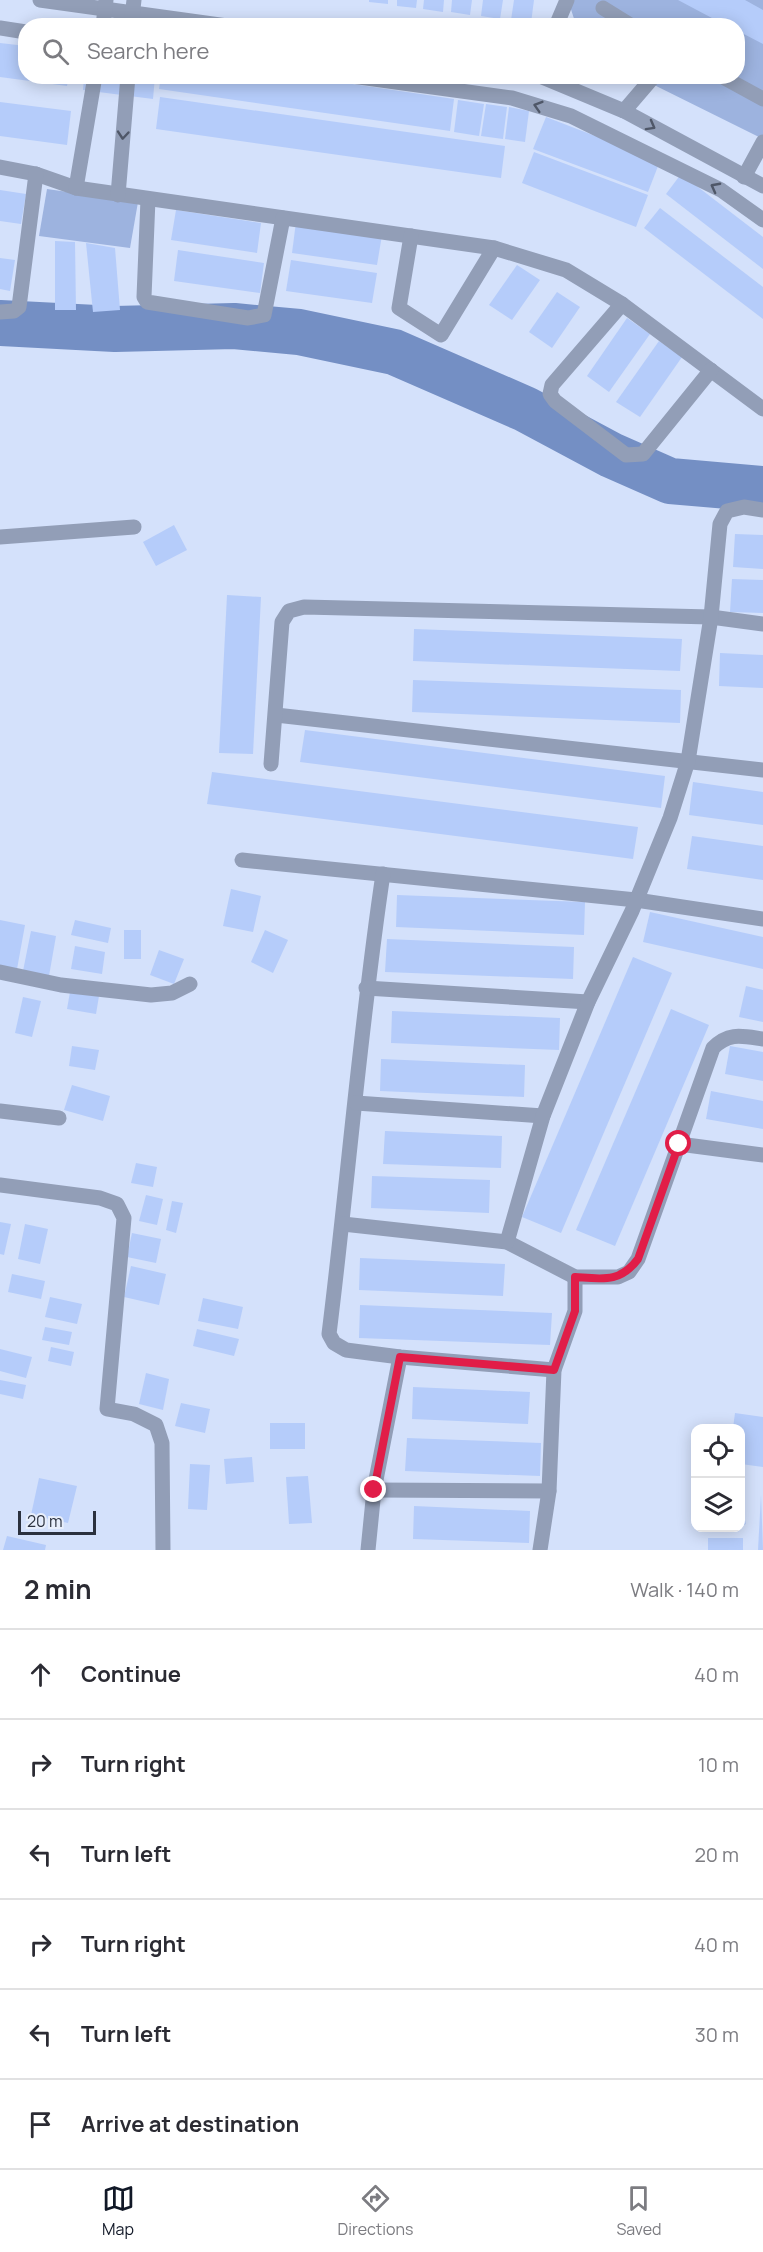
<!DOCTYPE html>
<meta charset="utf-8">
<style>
:root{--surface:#fff;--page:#f7f7f7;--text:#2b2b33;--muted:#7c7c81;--line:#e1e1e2;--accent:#111827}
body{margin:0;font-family:Manrope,sans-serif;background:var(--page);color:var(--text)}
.controls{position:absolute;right:18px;bottom:18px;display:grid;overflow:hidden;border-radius:12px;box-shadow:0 3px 15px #0003}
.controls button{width:54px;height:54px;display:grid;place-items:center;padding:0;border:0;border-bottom:2px solid var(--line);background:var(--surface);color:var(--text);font:30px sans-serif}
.scale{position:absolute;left:18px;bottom:15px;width:78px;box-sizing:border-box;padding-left:6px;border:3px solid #2b313e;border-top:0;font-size:16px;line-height:21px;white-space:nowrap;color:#2b313e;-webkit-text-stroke:4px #e7eefb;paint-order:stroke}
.stop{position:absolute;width:18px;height:18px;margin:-14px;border:4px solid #e11d48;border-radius:50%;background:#fff}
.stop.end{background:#e11d48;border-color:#fff;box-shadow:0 2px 6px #0008}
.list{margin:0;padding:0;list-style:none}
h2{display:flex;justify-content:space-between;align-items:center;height:78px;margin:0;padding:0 24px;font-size:26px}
h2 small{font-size:20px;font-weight:400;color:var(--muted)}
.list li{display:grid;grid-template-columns:39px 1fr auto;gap:18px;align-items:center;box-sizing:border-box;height:90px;padding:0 24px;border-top:2px solid var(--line)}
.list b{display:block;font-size:22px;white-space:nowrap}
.list em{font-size:20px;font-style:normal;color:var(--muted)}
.icon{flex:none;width:33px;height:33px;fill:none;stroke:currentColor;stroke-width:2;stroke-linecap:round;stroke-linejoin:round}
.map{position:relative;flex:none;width:763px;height:1550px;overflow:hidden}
.search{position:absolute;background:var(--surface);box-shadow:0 3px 15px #0003;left:18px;right:18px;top:18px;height:66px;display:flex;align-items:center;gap:15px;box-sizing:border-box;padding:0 21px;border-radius:24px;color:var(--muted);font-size:22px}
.sheet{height:618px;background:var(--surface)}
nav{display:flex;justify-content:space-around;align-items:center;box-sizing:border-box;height:84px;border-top:2px solid var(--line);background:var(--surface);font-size:16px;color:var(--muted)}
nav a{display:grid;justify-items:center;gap:3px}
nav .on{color:var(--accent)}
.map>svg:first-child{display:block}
</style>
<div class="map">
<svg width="763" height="1550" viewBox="0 0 763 1550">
<rect width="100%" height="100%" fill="#d4e1fb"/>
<g fill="#9db3df">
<polygon points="568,0 763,0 763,139 638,77 738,76 738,26 576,25"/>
<polygon points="47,189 138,202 130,248 39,236"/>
</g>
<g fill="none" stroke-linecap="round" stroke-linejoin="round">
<polyline stroke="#748fc4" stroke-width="46" points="0,323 115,329 234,326 299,332 394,352 525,409 611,455 670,481 763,489"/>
</g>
<g fill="#b5ccfa">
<polygon points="369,0 388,0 388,4 369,2"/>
<polygon points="397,0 417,0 416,8 397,6"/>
<polygon points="424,0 444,0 443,12 423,9"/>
<polygon points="452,0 472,0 470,15 451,12"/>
<polygon points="483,0 503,0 500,19 481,16"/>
<polygon points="514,0 534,0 531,23 511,20"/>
<polygon points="678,0 745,0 763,10 763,44 738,31 738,26 727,26"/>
<polygon points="0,43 26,46 26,76 69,76 67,86 0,77"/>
<polygon points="84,76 155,76 153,99 83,90"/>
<polygon points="161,76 298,76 454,99 450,131 159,89"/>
<polygon points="160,97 505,146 501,178 156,129"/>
<polygon points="458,100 484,104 479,136 454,132"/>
<polygon points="0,102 71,111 67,145 0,136"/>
<polygon points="486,104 507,107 503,139 481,136"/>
<polygon points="509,107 529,111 525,142 505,139"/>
<polygon points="546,117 660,161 648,192 533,149"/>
<polygon points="534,152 648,195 636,227 522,183"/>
<polygon points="681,174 763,237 763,269 666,194"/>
<polygon points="0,190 26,194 21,224 0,221"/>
<polygon points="660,208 763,287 763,319 644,228"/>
<polygon points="176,210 261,223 257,253 171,240"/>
<polygon points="296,222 382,235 377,265 292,253"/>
<polygon points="55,241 75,242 76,310 55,310"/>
<polygon points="86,243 115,248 120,310 93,312"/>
<polygon points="178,250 264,263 260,293 174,281"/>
<polygon points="0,258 15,260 10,291 0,289"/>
<polygon points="291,260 377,273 372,303 286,291"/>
<polygon points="517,265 540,280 512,320 489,305"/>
<polygon points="557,292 580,307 552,348 529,332"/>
<polygon points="627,318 650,334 609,392 587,376"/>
<polygon points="659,341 682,357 640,417 616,402"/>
<polygon points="174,525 187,550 156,566 143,542"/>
<polygon points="735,534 763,535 763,569 733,567"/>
<polygon points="732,579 763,580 763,613 730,612"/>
<polygon points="227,595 261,597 253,754 219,753"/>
<polygon points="414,629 682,639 680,671 413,661"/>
<polygon points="720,653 763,655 763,688 719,686"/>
<polygon points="413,680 681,690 680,723 412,712"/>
<polygon points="305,730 665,776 661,808 300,762"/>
<polygon points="212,772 638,827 633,859 207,804"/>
<polygon points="693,782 763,792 763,825 689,815"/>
<polygon points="692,836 763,846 763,880 687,869"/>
<polygon points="231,889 261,896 253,932 223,926"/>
<polygon points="397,895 585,902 584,935 396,927"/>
<polygon points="650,912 763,937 763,969 643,942"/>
<polygon points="0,920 25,925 17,969 0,965"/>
<polygon points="75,920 111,928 108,943 71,935"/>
<rect x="124" y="930" width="17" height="29"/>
<polygon points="265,930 288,940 273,973 251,962"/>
<polygon points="31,931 56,936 49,976 23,971"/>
<polygon points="387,939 574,947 573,979 385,972"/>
<polygon points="75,946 105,952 102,974 71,969"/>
<polygon points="159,950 184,959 174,984 150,975"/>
<polygon points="633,957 672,973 561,1233 522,1217"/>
<polygon points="746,986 763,990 763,1022 739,1017"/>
<polygon points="70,992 99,996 96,1014 67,1009"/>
<polygon points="23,997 41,1001 32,1037 15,1033"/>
<polygon points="671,1009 709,1025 615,1246 576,1230"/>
<polygon points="392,1011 560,1018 559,1050 391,1043"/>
<polygon points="72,1046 99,1050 95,1070 69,1066"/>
<polygon points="730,1046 763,1052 763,1081 725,1074"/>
<polygon points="381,1059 525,1065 524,1097 380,1091"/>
<polygon points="72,1085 110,1096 103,1121 64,1110"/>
<polygon points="711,1091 763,1101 763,1129 706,1119"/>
<polygon points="385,1131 502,1136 501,1168 383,1164"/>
<polygon points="136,1163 157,1167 153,1187 131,1183"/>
<polygon points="372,1176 490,1180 489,1213 371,1208"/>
<polygon points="146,1195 163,1199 157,1225 139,1221"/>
<polygon points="172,1201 183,1203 176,1233 166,1230"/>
<polygon points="0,1222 11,1224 4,1255 0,1254"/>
<polygon points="25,1224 48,1229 40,1264 18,1259"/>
<polygon points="132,1233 161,1239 156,1263 127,1257"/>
<polygon points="360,1258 505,1264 503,1296 359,1290"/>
<polygon points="131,1266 166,1274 159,1305 124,1297"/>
<polygon points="12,1274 45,1281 41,1299 8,1292"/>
<polygon points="50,1297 82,1304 77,1324 45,1317"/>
<polygon points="203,1298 243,1307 238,1329 198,1321"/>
<polygon points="360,1305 552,1313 550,1345 359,1338"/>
<polygon points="45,1327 72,1332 69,1345 42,1340"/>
<polygon points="197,1329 239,1339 234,1356 193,1346"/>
<polygon points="51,1347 74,1352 71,1366 48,1361"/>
<polygon points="0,1349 32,1357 26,1378 0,1371"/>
<polygon points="146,1373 169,1379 163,1410 139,1404"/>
<polygon points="0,1380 26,1385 23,1399 0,1394"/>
<polygon points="413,1387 530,1392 528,1424 412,1419"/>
<polygon points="181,1403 210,1409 205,1433 175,1426"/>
<polygon points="735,1413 763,1417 763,1467 741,1464 741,1428 733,1428"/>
<rect x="270" y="1423" width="35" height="26"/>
<polygon points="407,1438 541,1443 540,1476 405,1471"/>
<polygon points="252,1457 254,1482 226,1484 224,1459"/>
<polygon points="190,1464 210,1465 207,1510 188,1509"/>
<polygon points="308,1476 312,1523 289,1524 286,1477"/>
<polygon points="39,1478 77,1486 68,1523 31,1515"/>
<polygon points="761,1495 763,1550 758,1550"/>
<polygon points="741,1504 746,1524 741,1526"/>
<polygon points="414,1506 530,1511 529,1543 413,1539"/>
<polygon points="712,1528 727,1528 727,1529 713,1531"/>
<polygon points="7,1536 46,1545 45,1550 3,1550"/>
<rect x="708" y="1538" width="35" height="12"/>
</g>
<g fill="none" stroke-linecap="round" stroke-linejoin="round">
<g stroke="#929eb7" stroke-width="15">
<polyline points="603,8 632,26"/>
<polyline points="721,76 763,99"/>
<polyline points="624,111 654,76"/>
<polyline points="744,177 763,142"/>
</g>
<g stroke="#929eb7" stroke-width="15">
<polyline points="40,0 227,26"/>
<polyline points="103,26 106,0"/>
<polyline points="131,26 134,0"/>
<polyline points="556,26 567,0"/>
<polyline points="0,28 26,32"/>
<polyline points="352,76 512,98 571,116 721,190 763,220"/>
<polyline points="540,76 624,111 763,186"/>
<polyline points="0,167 36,174 76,188 494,248 566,270 622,304 763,409"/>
<polyline points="76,188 95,76"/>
<polyline points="118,195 128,76"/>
<polyline points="148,199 144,297 147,302 248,318 264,315 283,218"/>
<polyline points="411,236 399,308 441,335 494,248"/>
<polyline points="622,304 552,385 550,394 555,401 626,455 643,454 711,370"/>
<polyline points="0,312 14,311 19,307 36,174"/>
<polyline points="0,537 134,527"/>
<polyline points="276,715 763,770"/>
<polyline points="271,764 282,622 289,611 304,607 711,617 763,624"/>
<polyline points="242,860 636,900 763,919"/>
<path d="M383,874c-23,153 -35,307 -54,460l5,9 12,7 54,7 154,13"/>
<polyline points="0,972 61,985 151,995 172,993 190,984"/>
<polyline points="366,988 588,1002"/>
<polyline points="356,1103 543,1116"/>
<polyline points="0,1111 59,1118"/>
<polyline points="679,1144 763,1155"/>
<polyline points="0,1185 100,1198 117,1204 124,1218 107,1409 134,1414 156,1425 162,1443 163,1550"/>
<path d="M343,1224l164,18 68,35h43l11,-5 9,-13 75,-211c16,-16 29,-12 50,-9"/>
<polyline points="507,1242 543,1116 588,1002 632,911 670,818 688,761 711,617 720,524 727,511 744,507 763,510"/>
<polyline points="374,1490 549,1491"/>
<polyline points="368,1550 374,1490 400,1357"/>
<polyline points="540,1550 549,1491 554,1370 575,1311 575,1277"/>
</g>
</g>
<defs><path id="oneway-chevron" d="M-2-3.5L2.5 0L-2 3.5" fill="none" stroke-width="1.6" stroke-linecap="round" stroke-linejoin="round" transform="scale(1.5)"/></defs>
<g stroke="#4f5768">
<use href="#oneway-chevron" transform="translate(538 106) rotate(-163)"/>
<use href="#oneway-chevron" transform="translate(651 126) rotate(29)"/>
<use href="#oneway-chevron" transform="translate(123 135) rotate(95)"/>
<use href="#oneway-chevron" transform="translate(715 187) rotate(-152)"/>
</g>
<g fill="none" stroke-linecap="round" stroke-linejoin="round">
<path stroke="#e11d48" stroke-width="8" d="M374,1490l26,-133 154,13 21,-59v-34c28,2 45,6 63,-18l41,-115"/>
</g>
</svg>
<div class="controls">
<button><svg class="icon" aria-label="locate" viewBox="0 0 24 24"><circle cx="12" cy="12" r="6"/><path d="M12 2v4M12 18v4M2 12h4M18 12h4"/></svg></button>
<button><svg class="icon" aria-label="layers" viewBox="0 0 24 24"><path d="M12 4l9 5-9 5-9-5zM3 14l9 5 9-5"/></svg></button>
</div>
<div class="scale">20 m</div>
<div class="stop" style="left:679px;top:1144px"></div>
<div class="stop end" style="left:374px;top:1490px"></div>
<div class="search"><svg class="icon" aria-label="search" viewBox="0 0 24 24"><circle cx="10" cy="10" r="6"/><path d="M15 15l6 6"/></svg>Search here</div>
</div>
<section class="sheet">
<h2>2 min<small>Walk · 140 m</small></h2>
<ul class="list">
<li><svg class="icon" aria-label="ahead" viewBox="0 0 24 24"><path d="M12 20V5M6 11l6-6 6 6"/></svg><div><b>Continue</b></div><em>40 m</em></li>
<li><svg class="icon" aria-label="right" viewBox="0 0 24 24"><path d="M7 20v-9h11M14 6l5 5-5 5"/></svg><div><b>Turn right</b></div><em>10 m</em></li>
<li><svg class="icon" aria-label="left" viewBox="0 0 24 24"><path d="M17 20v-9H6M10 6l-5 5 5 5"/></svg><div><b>Turn left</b></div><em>20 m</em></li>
<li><svg class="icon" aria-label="right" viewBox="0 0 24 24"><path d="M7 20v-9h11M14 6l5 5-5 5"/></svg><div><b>Turn right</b></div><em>40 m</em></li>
<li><svg class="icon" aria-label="left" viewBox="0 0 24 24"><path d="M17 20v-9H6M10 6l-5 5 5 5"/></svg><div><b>Turn left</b></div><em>30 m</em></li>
<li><svg class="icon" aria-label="arrive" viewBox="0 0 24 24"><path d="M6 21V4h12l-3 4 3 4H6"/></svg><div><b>Arrive at destination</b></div></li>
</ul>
</section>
<nav>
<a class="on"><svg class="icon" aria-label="map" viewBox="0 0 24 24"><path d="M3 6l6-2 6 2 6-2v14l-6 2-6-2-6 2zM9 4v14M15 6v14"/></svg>Map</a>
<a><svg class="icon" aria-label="directions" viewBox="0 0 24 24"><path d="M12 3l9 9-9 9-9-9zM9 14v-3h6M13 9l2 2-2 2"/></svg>Directions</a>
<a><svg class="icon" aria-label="saved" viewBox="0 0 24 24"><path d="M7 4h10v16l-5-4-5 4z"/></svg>Saved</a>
</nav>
